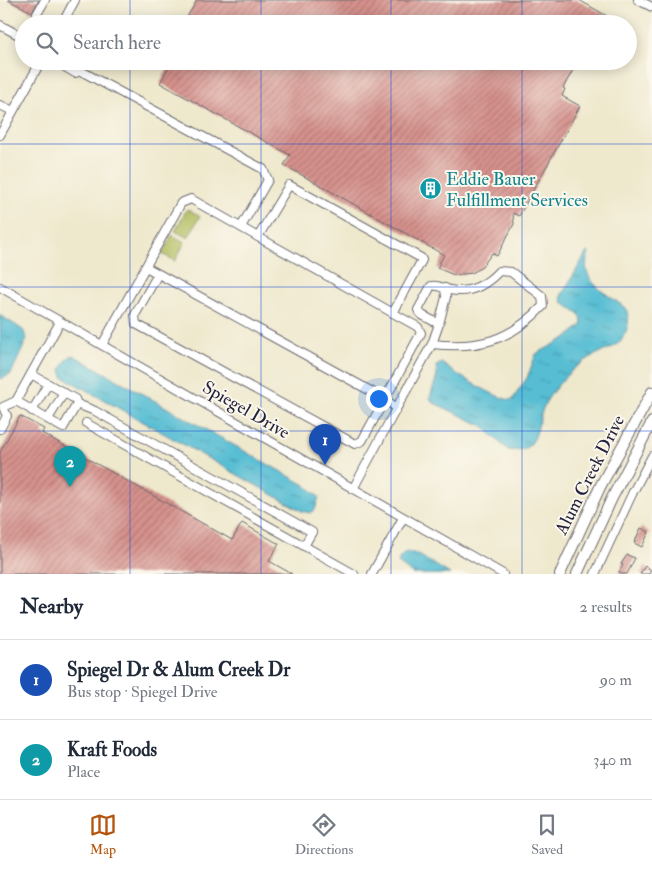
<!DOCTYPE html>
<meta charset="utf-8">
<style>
:root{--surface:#fff;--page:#f6f6f7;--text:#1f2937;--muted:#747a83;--line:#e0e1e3;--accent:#b45309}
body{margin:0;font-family:"IM FELL Double Pica",serif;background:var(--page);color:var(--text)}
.you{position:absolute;left:378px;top:398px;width:18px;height:18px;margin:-12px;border:4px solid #fff;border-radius:50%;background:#1a73e8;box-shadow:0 0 0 8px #1a73e833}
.badge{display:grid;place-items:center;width:32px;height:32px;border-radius:50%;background:var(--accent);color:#fff;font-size:16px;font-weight:700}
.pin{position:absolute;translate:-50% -41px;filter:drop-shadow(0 1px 2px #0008)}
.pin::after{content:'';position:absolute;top:26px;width:18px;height:15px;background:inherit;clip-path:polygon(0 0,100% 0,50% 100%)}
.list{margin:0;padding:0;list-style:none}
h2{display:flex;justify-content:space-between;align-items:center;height:65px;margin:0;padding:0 20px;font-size:21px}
h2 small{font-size:16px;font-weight:400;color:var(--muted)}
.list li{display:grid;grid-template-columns:32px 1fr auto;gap:15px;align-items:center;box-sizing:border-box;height:80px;padding:0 20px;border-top:1px solid var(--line)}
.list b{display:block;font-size:19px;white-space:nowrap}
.list p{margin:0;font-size:16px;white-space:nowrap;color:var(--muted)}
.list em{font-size:16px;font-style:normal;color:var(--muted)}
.icon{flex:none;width:28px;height:28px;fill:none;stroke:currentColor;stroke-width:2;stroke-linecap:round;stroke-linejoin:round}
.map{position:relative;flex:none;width:652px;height:574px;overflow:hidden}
.search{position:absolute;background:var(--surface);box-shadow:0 2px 12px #0003;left:15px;right:15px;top:15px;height:55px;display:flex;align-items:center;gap:12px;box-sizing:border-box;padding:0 18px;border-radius:28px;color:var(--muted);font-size:19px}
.sheet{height:225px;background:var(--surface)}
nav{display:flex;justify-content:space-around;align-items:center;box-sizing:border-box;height:70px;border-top:1px solid var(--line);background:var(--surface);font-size:14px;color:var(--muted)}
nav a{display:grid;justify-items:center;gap:2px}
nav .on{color:var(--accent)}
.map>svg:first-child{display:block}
</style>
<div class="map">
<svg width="652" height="574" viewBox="0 0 652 574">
<defs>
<pattern id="water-ripples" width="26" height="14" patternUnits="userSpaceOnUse" patternTransform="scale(1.25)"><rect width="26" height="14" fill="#56bdd3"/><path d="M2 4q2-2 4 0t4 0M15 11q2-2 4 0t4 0" fill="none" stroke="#4799ac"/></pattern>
<pattern id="building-hatch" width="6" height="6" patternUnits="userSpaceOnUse" patternTransform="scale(1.25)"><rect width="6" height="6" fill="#d7928d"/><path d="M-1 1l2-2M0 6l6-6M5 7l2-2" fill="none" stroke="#ae7774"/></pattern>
</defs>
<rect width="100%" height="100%" fill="#fbf7ec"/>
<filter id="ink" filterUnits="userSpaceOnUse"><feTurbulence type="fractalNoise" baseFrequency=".02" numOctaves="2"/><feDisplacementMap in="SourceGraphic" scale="10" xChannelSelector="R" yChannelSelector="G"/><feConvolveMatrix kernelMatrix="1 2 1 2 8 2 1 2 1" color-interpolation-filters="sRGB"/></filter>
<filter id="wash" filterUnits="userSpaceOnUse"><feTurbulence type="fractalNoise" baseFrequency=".0096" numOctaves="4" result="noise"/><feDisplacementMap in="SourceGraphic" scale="20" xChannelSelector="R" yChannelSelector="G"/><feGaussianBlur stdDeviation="1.12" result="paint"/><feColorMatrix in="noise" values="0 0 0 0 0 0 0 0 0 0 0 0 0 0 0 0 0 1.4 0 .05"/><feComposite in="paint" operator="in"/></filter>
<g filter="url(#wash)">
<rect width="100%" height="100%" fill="#eee8cc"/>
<g fill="#b0bc5d" stroke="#696f4c">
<polygon points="187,209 200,216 188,238 175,231"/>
<polygon points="172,235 185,242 175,261 162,254"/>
</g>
<g fill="url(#water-ripples)" stroke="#3c7087">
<path d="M587,252l2,1c-12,29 19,40 36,55 8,10 1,30 -9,37 -5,4 -12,6 -17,8 -12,6 -23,13 -32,22 -8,9 -18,20 -23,31 -9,21 -4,48 -36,44l-27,-25 -49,-23 -2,-5 7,-21 -1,-10 6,-3c9,9 59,38 70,37l15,-22 9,-24 30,-16 16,-13 -1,-9 -19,-14 -1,-6z"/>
<polygon points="0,315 23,330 27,339 11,374 1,379"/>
<polygon points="73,355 305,485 319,497 315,510 310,513 302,511 63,377 61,369 68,358"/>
<polygon points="407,552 417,554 450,574 413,574 398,563 400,557"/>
</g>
<g id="blocks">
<g fill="url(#building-hatch)">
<polygon points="8,0 39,0 32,12"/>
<polygon points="197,0 579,0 607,16 603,22 600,21 599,24 183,24"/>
<polygon points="172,61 578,61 563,88 565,89 562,96 580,106 519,216 513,213 514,224 497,256 492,253 482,267 472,273 454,275 437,268 444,255 284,165 290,155 160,83"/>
<polygon points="20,416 44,429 42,433 232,540 242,523 279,544 269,561 292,574 0,574 0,452"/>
<polygon points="641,528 649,532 642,547 634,543"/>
<polygon points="627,555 635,558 627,574 622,574 619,572 623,565 621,564"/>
<polygon points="645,566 651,570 649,574 640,574"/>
</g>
</g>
</g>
<g filter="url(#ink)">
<use href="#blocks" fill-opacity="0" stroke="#69676e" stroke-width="1"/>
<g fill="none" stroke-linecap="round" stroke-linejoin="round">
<defs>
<g id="minor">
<polyline points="638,0 652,7"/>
<polyline points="37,14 45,0"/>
<polyline points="62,24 75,0"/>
<polyline points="0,25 24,38"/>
<polyline points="65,61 65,67 75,73 81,71 78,66 71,61"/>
<polyline points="81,71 263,169 268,180 241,227"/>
<polyline points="0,105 13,111"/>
<polyline points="0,135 41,61"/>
<polyline points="258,237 393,313"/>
<path d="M146,267c80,44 159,88 239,132l-23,42 -7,3 -219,-120 -1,-9 23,-41"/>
<polyline points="0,287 503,574"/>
<polyline points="439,324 446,297 445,288"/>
<polyline points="102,345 181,203 191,199 258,237 289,185 421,258 422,260 393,313 418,327 421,333 385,399 395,407 395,411 353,489"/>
<polyline points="16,401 63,428 77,404 75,399 31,374"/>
<polyline points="77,404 95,411 312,532 304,546"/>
<polyline points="32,411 48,384"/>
<path d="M395,411l37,-67c47,5 78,-3 111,-38l-1,-10 -31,-24 -12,-1c-13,14 -29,23 -49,19 -7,-1 -12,-6 -19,-4l-13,24 4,5 17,9 -7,20"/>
<polyline points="48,419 64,393"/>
<polyline points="86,423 354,574"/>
<polyline points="0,429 7,416 3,407 16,401 60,322"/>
<polyline points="372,574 403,518"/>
<polyline points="595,574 633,492 652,456"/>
</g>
<g id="major">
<polyline points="560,574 601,485 652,392"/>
<polyline points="577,574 612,498 652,422"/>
</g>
</defs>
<use href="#minor" stroke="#69676e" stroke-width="10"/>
<use href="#major" stroke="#69676e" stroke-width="12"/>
<use href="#minor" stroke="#fff" stroke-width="8"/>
<use href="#major" stroke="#fff" stroke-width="10"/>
</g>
</g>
<path fill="none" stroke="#1d4ed8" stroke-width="1" stroke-opacity="0.55" d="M130,0v24M261,0v24M391,0v24M522,0v24M130,61v513M261,61v513M391,61v513M522,61v513M0,144h652M0,287h652M0,431h652"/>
<defs>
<symbol id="building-disc" viewBox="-11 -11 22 22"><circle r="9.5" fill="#0f9aa8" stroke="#fbf7ec"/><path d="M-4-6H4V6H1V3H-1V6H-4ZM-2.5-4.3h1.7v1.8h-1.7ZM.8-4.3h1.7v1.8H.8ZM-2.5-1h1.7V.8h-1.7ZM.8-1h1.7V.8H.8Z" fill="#fff"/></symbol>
</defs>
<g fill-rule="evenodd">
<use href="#building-disc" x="418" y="176" width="25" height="25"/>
</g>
<g text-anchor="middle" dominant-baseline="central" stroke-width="4" stroke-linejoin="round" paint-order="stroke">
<g font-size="18" fill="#0d838f" stroke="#fbf7ec" text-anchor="start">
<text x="446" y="179">Eddie Bauer<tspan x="446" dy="21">Fulfillment Services</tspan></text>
</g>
<g font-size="18" fill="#22223b" stroke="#fbf7ec">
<text transform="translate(246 410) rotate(30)">Spiegel Drive</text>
<text transform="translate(590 475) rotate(-63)">Alum Creek Drive</text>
</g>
</g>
</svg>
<div class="you"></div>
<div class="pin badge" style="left:325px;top:465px;background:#1a4fb4">1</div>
<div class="pin badge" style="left:70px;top:487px;background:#0f9aa8">2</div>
<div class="search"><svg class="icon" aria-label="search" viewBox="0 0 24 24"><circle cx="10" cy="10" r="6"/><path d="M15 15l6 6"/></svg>Search here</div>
</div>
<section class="sheet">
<h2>Nearby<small>2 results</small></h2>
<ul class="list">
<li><span class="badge" style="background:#1a4fb4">1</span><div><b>Spiegel Dr &amp; Alum Creek Dr</b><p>Bus stop · Spiegel Drive</p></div><em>90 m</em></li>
<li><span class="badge" style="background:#0f9aa8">2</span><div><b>Kraft Foods</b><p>Place</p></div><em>340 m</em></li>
</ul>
</section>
<nav>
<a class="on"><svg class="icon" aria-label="map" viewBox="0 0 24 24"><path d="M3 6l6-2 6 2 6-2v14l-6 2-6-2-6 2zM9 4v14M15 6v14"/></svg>Map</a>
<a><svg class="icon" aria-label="directions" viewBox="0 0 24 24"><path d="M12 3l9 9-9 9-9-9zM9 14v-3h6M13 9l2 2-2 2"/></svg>Directions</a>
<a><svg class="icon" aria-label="saved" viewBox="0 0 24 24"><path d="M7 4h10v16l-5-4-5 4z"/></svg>Saved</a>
</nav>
